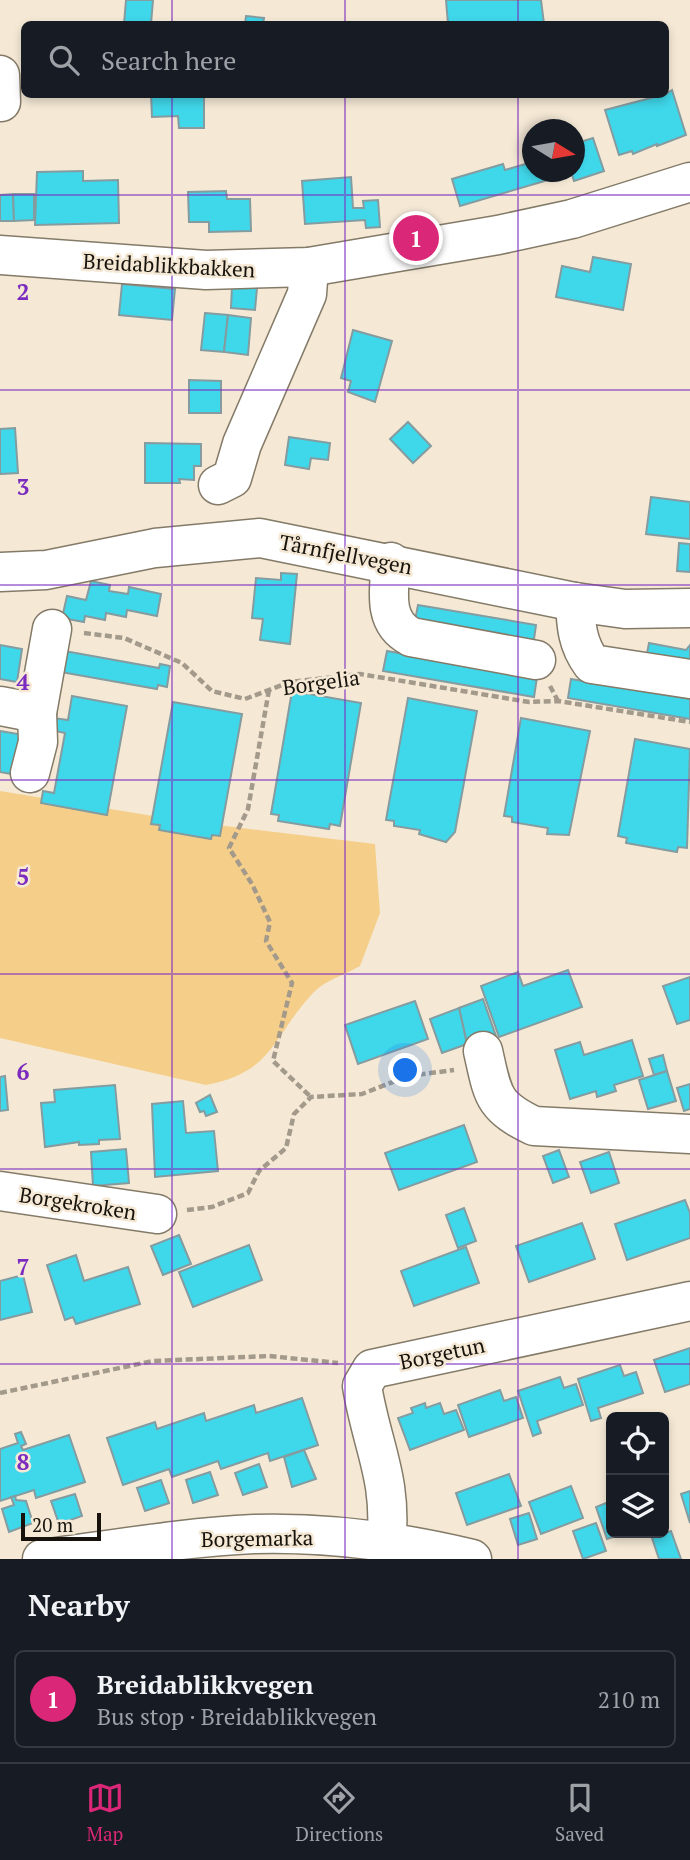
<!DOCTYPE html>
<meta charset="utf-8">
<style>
:root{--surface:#171b24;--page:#20242c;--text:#f1f3f6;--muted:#9ea1a6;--line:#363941;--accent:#db2777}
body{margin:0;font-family:"PT Serif",serif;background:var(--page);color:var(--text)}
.controls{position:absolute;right:21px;bottom:21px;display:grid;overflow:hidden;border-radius:10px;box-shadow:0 4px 10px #0003}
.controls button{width:63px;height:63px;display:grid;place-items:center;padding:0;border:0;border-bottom:2px solid var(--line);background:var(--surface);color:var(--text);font:35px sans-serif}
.compass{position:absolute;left:522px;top:119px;width:63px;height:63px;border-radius:50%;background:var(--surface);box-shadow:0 4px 10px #0003;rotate:101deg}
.scale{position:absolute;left:21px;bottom:18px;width:80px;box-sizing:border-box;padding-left:7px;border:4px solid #17130c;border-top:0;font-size:19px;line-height:24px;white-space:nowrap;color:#17130c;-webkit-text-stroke:5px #f5e9d6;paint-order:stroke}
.you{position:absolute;left:406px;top:1071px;width:24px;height:24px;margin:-18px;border:5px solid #fff;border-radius:50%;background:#1a73e8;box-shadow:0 0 0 10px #1a73e833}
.badge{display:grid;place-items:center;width:46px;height:46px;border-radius:50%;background:var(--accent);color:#fff;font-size:23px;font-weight:700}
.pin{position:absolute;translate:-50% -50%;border:4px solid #fff;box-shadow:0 2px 7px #0006}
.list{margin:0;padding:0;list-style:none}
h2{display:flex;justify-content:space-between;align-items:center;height:91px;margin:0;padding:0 28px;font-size:30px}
h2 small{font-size:23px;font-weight:400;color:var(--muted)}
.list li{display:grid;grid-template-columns:46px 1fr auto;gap:21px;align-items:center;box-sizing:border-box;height:98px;margin:0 14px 14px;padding:0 14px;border:2px solid var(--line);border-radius:10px}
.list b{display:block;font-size:26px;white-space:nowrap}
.list p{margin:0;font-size:23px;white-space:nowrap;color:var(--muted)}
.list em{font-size:23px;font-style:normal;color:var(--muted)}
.icon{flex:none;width:38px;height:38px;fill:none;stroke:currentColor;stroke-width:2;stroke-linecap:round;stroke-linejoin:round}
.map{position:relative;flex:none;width:690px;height:1559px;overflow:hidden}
.search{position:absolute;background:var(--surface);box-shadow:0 4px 10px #0003;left:21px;right:21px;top:21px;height:77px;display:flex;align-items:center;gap:18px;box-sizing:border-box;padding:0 24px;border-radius:10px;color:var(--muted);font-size:26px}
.sheet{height:203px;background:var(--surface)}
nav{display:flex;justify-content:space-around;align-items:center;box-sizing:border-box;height:98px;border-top:2px solid var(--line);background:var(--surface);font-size:19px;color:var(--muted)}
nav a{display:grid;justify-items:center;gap:4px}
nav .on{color:var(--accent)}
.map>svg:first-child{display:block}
</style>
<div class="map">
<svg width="690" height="1559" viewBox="0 0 690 1559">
<rect width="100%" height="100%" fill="#f5e9d6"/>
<path fill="#f5cf8a" d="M0,791l184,30 191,23 5,69 -20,53c-14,8 -36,15 -47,27 -41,44 -40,80 -107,92l-206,-47z"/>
<g fill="#3fd7ea" stroke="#849ca0" stroke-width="2">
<polygon points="126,0 153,0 151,24 124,24"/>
<polygon points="446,0 541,0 544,24 448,24"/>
<polygon points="246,16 264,18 263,24 245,24"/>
<polygon points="672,90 686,135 657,146 657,144 633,154 632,151 619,155 605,110 666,94"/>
<polygon points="151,94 204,94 204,128 179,128 178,116 152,117"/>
<polygon points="593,138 604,171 574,181 571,172 574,172 574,144"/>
<polygon points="532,155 532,172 564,172 565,175 460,206 452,179 503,164 505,170 529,163 527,156"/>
<polygon points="83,171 83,181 118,180 119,223 35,225 37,172"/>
<polygon points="351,177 353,208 364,208 363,201 378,200 380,227 366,228 365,220 305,224 302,181"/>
<polygon points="226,191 227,199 250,199 251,231 209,232 209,222 189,222 188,192"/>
<polygon points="13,194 14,221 0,221 0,195"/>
<polygon points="13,194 34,194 34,220 14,221"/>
<polygon points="593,257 631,264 623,310 556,297 562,266 590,272"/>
<polygon points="122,284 175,289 172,320 119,315"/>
<polygon points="232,286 257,288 255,310 231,308"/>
<polygon points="205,313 228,315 224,352 201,350"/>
<polygon points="228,315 251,318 248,355 224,352"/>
<polygon points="353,330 392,341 375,402 348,392 351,381 341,378"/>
<polygon points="189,380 221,381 221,413 189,413"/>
<polygon points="408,422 431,446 413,463 390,439"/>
<polygon points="15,428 18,473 0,474 0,429"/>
<polygon points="289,437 330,443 328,460 311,458 309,469 285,465"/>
<polygon points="145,443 201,444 201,466 194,466 194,480 179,479 180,483 145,483"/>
<polygon points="651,497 690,502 690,539 646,534"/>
<polygon points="679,543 690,544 690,572 677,571"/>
<polygon points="281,573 297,574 290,644 260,640 263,619 252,618 256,578 281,580"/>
<polygon points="91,581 110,585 109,591 128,594 129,587 161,594 157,616 127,610 126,617 106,613 105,620 85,616 84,622 62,618 67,596 86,600"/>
<polygon points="418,605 536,625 533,646 414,626"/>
<polygon points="649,643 686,650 690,645 690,666 645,664"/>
<polygon points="0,645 22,649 17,682 0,679"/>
<polygon points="59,650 159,668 160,664 170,666 167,687 158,685 157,689 55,671"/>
<polygon points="387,651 537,677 534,697 383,671"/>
<polygon points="571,679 690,699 690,719 568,698"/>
<polygon points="292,691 361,703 340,826 330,824 329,829 278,821 279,815 271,814"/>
<polygon points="72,696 127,706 107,815 41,803 43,791 54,793 65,733 51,730 54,718 68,720"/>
<polygon points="408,698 477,711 455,832 446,842 419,834 420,830 394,826 394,821 386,820"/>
<polygon points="173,702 242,714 220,836 212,835 211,839 159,830 160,825 151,824"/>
<polygon points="521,718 590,731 569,835 547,834 548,828 512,822 512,817 504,816"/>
<polygon points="0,731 24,735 17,775 0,772"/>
<polygon points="635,739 690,749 687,848 678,847 677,852 626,843 627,838 618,836"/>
<polygon points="568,970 582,1007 499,1037 481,986 518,972 523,986"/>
<polygon points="690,977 690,1020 677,1024 663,986"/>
<polygon points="483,999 497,1039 467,1044 459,1008"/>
<polygon points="415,1001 428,1039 358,1064 345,1025"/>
<polygon points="459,1008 467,1044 442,1053 430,1019"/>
<polygon points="632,1040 643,1076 614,1085 616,1091 597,1097 596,1091 570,1099 555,1050 580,1042 584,1055"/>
<polygon points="663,1055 667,1071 654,1075 649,1059"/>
<polygon points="667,1071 676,1101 648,1109 639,1080"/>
<polygon points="5,1076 8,1110 0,1111 0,1077"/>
<polygon points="690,1084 690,1109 684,1111 677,1088"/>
<polygon points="115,1085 120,1139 99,1140 99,1144 79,1145 79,1142 45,1147 41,1103 55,1102 54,1090"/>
<polygon points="210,1095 217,1112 206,1116 204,1111 200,1112 196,1103"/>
<polygon points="183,1101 186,1133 214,1131 218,1171 155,1177 152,1104"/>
<polygon points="464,1125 477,1162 399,1190 385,1153"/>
<polygon points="126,1149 129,1183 93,1186 91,1152"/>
<polygon points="559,1150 569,1177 553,1183 543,1156"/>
<polygon points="609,1152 619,1183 591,1193 580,1162"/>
<polygon points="685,1200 690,1213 690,1238 627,1260 615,1224"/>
<polygon points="464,1208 476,1241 458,1248 446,1215"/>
<polygon points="582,1223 595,1259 529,1282 516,1246"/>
<polygon points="179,1235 191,1264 163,1275 151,1246"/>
<polygon points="249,1245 262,1280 193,1307 179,1272"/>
<polygon points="466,1247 479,1283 414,1306 401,1271"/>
<polygon points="76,1255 84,1281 128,1267 140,1304 76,1324 73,1317 65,1320 47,1265"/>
<polygon points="23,1275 32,1312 0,1320 0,1281"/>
<polygon points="690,1348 690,1384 665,1392 654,1360"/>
<polygon points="620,1365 624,1376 636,1372 643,1393 598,1408 601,1418 591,1421 578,1379"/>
<polygon points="560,1377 564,1388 576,1384 583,1405 537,1421 541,1433 533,1436 518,1391"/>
<polygon points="500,1390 504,1401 516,1397 523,1418 469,1437 458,1405"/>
<polygon points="302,1398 318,1445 270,1461 268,1453 221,1469 218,1461 172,1477 169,1469 123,1485 107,1438 155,1422 157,1429 204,1413 206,1421 254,1405 256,1413"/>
<polygon points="425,1403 426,1408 440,1403 444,1414 456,1410 464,1430 410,1450 398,1418 413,1413 411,1408"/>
<polygon points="21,1432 26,1444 21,1446 23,1450 69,1435 85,1482 36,1498 34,1490 0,1501 0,1449 18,1443 15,1434"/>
<polygon points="304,1450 316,1479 292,1487 284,1457"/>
<polygon points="259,1464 267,1487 243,1495 235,1473"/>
<polygon points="210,1472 218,1495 193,1503 186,1480"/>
<polygon points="509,1474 521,1506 467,1525 456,1493"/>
<polygon points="161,1480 169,1503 145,1511 137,1488"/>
<polygon points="571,1486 583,1518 541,1534 529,1502"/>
<polygon points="690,1491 690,1523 681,1494"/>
<polygon points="75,1494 82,1516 59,1524 51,1501"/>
<polygon points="15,1496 16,1500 26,1501 33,1523 9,1532 2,1509 14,1505 11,1497"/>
<polygon points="611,1501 611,1533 625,1533 607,1539 596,1507"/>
<polygon points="529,1513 537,1539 518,1545 510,1519"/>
<polygon points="596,1523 606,1551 583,1559 573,1531"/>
<polygon points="671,1531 681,1559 659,1559 652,1538"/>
</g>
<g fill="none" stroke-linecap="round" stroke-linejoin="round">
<defs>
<g id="minor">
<polyline points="0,75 1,102"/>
<polyline points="0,255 206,270 309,267 498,235 572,219 690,182"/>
<polyline points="218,485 232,478 242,444 307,294 309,267"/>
<path d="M391,562c-2,28 -9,60 20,75l125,23"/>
<polyline points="0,572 46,570 155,548 260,538 575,602 625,609 690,608"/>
<path d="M575,602c1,23 2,42 17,62l98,15"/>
<polyline points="0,706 37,713"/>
<polyline points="30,773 38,742 37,713 52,629"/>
<path d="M483,1051c10,44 9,55 51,75l156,8"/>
<polyline points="0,1191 157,1214"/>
<path d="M386,1544c7,-65 -14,-97 -24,-158l10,-17 318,-68"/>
<path d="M42,1559c70,-9 141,-22 212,-25 72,-2 148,8 218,25"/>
</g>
</defs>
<use href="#minor" stroke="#847a68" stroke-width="41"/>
<g stroke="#a39a8b" stroke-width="4.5" stroke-dasharray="7 3.5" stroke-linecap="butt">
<polyline points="84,633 124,638 182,663 212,691 245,699 290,682 360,674 529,702 558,701 690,722"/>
<polyline points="550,686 558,701"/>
<polyline points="269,690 248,809 229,848 252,884 270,922 266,941 292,983 273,1061 311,1097"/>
<polyline points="187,1210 212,1207 248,1193 259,1171 286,1148 294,1114 311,1097 362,1094 408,1076 454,1070"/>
<polyline points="0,1393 153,1361 269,1356 338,1363"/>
</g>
<use href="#minor" stroke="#fff" stroke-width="38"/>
</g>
<path fill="none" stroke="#7b2cbf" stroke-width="2" stroke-opacity="0.55" d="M172,0v24M345,0v24M518,0v24M172,94v1465M345,94v1465M518,94v1465M0,195h690M0,390h690M0,585h690M0,780h690M0,974h690M0,1169h690M0,1364h690"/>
<g text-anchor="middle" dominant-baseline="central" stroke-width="5" stroke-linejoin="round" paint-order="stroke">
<g font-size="21" fill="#17130c" stroke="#f5e9d6">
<text transform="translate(169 265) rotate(3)">Breidablikkbakken</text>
<text transform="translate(346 554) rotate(11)">Tårnfjellvegen</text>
<text transform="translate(321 682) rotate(-8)">Borgelia</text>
<text transform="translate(78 1203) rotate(9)">Borgekroken</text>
<text transform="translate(442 1353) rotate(-12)">Borgetun</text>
<text transform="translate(257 1538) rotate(-1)">Borgemarka</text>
</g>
</g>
<g font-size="23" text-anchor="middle" font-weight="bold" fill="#7b2cbf" stroke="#f5e9d6" stroke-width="5" stroke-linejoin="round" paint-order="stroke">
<text x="23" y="300">2</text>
<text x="23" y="495">3</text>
<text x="23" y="690">4</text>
<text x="23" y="885">5</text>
<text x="23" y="1080">6</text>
<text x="23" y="1275">7</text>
<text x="23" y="1470">8</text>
</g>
</svg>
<div class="controls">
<button><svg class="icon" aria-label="locate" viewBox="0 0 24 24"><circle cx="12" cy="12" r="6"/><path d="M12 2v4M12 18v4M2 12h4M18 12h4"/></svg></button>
<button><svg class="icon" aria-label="layers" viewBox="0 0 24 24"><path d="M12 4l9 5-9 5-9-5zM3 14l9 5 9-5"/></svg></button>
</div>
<svg class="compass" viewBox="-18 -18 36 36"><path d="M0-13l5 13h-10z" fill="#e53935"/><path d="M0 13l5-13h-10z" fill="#9ea1a6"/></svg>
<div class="scale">20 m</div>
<div class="you"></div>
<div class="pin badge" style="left:416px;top:238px">1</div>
<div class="search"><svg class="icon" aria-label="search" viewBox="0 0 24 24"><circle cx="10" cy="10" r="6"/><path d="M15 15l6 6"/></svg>Search here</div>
</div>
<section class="sheet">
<h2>Nearby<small></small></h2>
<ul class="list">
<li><span class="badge">1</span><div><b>Breidablikkvegen</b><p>Bus stop · Breidablikkvegen</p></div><em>210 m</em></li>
</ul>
</section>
<nav>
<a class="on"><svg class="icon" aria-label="map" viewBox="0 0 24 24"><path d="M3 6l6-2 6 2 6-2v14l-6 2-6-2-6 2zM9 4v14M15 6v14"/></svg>Map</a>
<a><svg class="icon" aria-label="directions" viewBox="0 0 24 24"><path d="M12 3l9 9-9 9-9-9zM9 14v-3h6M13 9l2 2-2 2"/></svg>Directions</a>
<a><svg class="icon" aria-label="saved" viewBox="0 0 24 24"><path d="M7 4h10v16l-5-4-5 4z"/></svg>Saved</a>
</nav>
